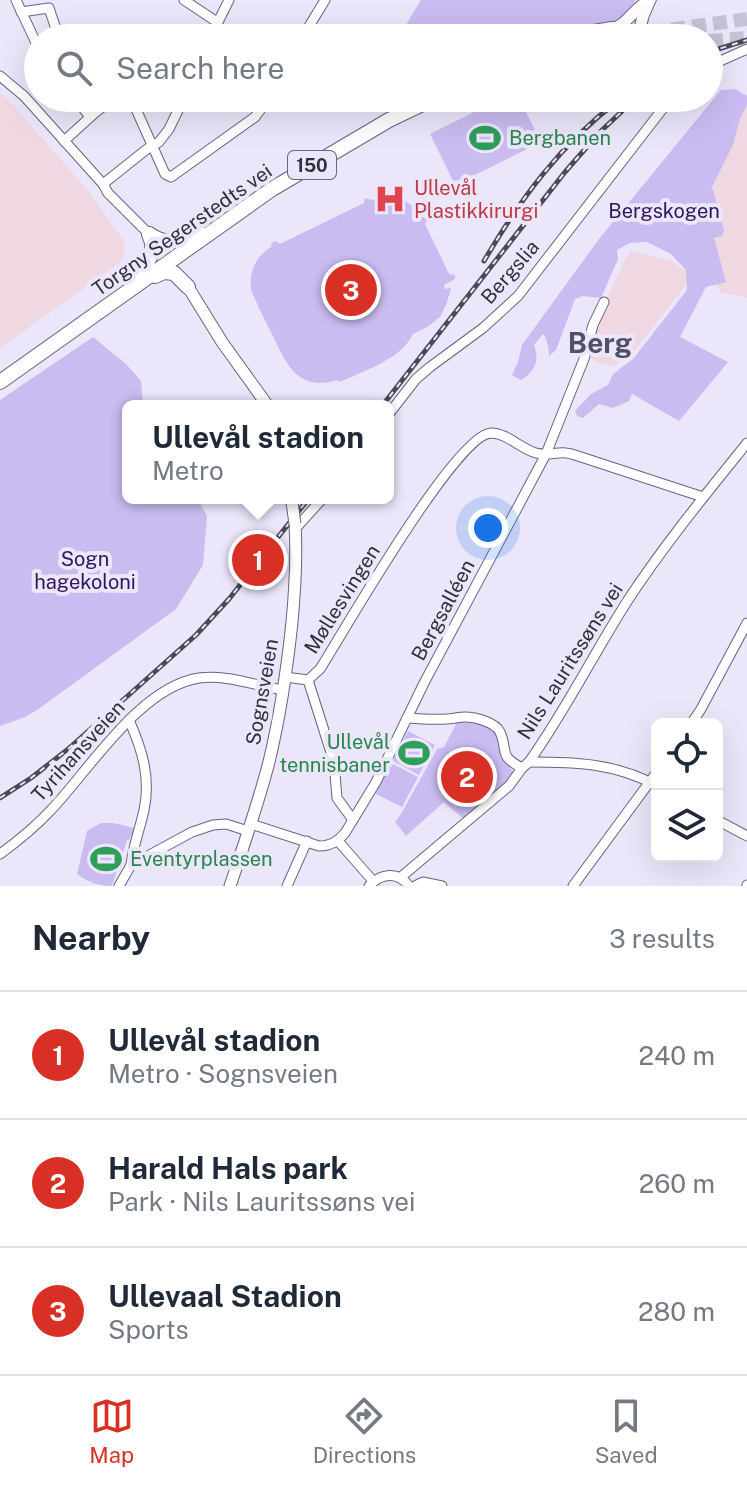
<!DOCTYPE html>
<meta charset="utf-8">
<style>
:root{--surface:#fff;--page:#f2f2f3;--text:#1f2937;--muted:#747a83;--line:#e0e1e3;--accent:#d93025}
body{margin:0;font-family:"Public Sans",sans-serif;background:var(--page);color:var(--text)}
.controls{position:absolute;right:24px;bottom:24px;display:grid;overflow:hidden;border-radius:12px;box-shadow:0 8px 32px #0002}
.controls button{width:72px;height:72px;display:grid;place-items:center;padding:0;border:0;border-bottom:2px solid var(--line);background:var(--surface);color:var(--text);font:40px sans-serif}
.you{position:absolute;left:488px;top:528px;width:28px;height:28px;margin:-20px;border:6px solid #fff;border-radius:50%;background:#1a73e8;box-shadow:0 0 0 12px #1a73e833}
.badge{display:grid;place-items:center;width:52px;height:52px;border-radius:50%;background:var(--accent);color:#fff;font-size:26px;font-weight:700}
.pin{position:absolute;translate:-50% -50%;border:4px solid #fff;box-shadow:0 2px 8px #0006}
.popup{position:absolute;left:122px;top:400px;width:272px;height:104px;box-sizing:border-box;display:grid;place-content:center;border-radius:12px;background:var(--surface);filter:drop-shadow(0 2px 6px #0005);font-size:26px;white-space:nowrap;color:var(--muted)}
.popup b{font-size:30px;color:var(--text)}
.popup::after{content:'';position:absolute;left:50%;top:100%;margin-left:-16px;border:16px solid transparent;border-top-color:var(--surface)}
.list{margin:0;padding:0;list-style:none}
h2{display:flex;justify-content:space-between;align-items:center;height:104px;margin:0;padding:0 32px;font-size:34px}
h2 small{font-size:26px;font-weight:400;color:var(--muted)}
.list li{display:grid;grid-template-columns:52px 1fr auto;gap:24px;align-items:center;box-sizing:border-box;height:128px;padding:0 32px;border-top:2px solid var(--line)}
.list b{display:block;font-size:30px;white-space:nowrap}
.list p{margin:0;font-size:26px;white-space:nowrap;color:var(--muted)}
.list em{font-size:26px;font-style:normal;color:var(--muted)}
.icon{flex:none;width:44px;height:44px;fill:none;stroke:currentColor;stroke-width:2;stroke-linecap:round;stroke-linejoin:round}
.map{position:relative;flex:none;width:747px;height:886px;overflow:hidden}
.search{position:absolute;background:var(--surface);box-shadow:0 8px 32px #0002;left:24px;right:24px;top:24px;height:88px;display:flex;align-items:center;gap:20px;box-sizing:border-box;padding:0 28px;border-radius:44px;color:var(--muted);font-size:30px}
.sheet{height:488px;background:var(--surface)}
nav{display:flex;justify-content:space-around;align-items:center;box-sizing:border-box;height:112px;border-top:2px solid var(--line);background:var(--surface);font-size:22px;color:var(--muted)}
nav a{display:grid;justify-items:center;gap:4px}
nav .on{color:var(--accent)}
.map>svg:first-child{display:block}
</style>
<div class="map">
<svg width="747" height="886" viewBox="0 0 747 886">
<rect width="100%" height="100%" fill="#ebe6fa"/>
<g fill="#f0d8e3">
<polygon points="0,94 9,100 89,192 124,241 125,253 119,263 0,348"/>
<polygon points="747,105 747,298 720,292 707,266 709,193 733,145 740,119"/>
<polygon points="630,250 673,262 693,276 632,354 614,366 605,365 594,361 591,356 594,341 592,337 609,293"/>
</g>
<g fill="#cabcf1">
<polygon points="421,0 636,0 623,18 604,28 547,38 398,38"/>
<path d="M735,89l12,7v9l-7,14 -7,26 -22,44h2l11,42 -2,5 -8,2 12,44 -20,5 -26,50 48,25 -49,59 -47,-27 -3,7 -16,7 -14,-4 -16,14 -6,-2 -2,-5 16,-17 17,-9 5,-11 20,-15 54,-69 -1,-20 -15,-16 -24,-12 -17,1 -13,7 1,9 -17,39 -18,-2 -8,3 -19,51 -7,6c0,-7 -2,-18 -6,-22l-9,11c6,15 1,27 -13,35l-9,-5 6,-13 4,-17 77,-106 122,-149z"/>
<polygon points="502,98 519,98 541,142 455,185 430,134"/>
<path d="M388,196c16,2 25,9 34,21l6,1 -3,6 24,50 6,1v4l-11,6 1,4 5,-1 1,1 -5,16 -6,12 -11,9 -16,8c-11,25 -50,37 -73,48l-2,-2c-39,12 -51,-14 -65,-44 -8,-15 -16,-31 -22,-47 -2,-19 5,-32 21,-43l-1,-2 4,-3 5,3 84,-41 1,-5 7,2z"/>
<polygon points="93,337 126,364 141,381 143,406 128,406 128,498 197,498 207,516 203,565 176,609 37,710 25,717 0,726 0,400"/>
<polygon points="457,722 481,723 495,731 502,757 514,773 509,781 465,820 444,802 406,836 395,822 401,814 437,749 444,747"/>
<polygon points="408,731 435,745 419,775 393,761"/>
<polygon points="391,763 418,777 402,807 376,794"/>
<path d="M101,823h12l22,5 -6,12h-2l-15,46c-13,0 -25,-4 -35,-12l10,-43z"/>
</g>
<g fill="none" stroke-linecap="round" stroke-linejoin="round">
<g stroke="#c6c1d4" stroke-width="14" stroke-dasharray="14 7" stroke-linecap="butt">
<polyline points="609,38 747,19"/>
<polyline points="709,41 747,38"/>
</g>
<defs>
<g id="minor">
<polyline points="16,0 38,47"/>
<polyline points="184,0 217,22"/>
<polyline points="21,12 49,8 59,38"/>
<polyline points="210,38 229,0"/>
<polyline points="302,38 325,0"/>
<polyline points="709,66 747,49"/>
<polyline points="0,76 24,96 103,184 108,193 149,234"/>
<polyline points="75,98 90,117"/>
<polyline points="89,98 97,111"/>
<polyline points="131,98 165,174 171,177 255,117 269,98"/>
<polyline points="64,141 97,111 115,98"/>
<polyline points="103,184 147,149 159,142 169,129 184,98"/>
<polyline points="388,415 416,379 430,367 483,328 518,296 671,98"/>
<polyline points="295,529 323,498"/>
<path d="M285,677l23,3 12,-11c23,-36 136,-235 171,-236 16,0 30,16 45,20 10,3 20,-1 30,0 4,0 8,2 12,3l125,41"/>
<polyline points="308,680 334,762 337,798 353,820"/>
<path d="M407,718c13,1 26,2 39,1 6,0 13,-2 19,-2 10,0 30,5 35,15 9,19 -3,23 22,36"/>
<path d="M129,720c13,29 22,58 15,90 -4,19 -11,36 -13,55"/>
<polyline points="691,724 701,709 747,623"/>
<path d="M529,762c46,0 87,1 128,24"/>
<polyline points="717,820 747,836"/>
<path d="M251,824l68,22c12,0 19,-5 26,-13l31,-51 48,-99 122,-229 38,-95 9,-34 11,-23"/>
<polyline points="338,841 373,881"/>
<path d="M0,854c18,-13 36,-28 51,-44 39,-41 89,-123 148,-132 27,-4 57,8 84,12"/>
<path d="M401,877l108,-91 13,-18 7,-6c37,-52 65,-109 99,-162 36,-55 78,-106 119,-157"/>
<polyline points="119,886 131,865 192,832 213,825 226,824 248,831"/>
<polyline points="287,886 307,841"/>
<path d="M369,886c12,-13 29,-15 40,0"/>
<polyline points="415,886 423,882 442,886"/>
<polyline points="573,886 657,772"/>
<polyline points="747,886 747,885"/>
</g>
<g id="major">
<polyline points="639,33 643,16 650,0"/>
<path d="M606,38c5,-9 8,-9 16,-14 10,-8 16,-18 28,-24"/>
<polyline points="188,287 222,342 268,406"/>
<path d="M230,886c14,-41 28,-82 39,-124 11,-46 18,-92 23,-140 3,-32 5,-65 3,-98"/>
</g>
<g id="highway">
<polyline points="557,38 612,29"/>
<path d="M149,234c21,14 28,6 49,-3"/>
<polyline points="155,276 164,272 174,273 188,287"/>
<path d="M131,279c14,-15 28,-23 18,-45"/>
<polyline points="0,382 272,189 389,120 435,98"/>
</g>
</defs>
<use href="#minor" stroke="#6a6380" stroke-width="11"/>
<use href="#major" stroke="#6a6380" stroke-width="13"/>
<use href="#highway" stroke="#6a6380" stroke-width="16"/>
<use href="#minor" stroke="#fff" stroke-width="9"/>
<use href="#major" stroke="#fff" stroke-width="11"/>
<use href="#highway" stroke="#fff" stroke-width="14"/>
<defs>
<g id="rail">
<polyline points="709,52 747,40"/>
<path d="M484,261c37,-63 76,-116 135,-161"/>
<polyline points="382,406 565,172 600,132 636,98"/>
<polyline points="0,798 31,778 67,750 196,635 229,599 309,498"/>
</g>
</defs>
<use href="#rail" stroke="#4c4956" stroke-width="5"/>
<use href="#rail" stroke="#ebe6fa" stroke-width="2" stroke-dasharray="6" stroke-linecap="butt"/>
<defs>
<polyline id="major-bridge" points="292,502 295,524"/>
</defs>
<use href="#major-bridge" stroke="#6a6380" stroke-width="13" stroke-linecap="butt"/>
<use href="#major-bridge" stroke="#fff" stroke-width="11"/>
</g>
<defs>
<symbol id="stadium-bare" viewBox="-9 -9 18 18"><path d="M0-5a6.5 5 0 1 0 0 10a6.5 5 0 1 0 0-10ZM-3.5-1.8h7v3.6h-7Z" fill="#2e9e5b" stroke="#ebe6fa" stroke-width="2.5" paint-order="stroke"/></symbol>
<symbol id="hospital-bare" viewBox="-9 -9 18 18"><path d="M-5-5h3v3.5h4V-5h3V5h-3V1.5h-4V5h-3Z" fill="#e0444e" stroke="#ebe6fa" stroke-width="2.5" paint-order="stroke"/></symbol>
</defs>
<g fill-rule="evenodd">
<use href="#stadium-bare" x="463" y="116" width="44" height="44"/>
<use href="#hospital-bare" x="368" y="177" width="44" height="44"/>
<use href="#stadium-bare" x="392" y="731" width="44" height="44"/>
<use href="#stadium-bare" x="84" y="837" width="44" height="44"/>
</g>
<g text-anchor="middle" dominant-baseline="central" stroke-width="8" stroke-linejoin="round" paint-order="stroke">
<rect fill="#ebe6fa" stroke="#6a6674" stroke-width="2" x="288" y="151" width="48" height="28" rx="6"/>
<g font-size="18" font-weight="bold" fill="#322f3b">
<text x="312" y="165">150</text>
</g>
<g font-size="20" fill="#27864d" stroke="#ebe6fa" text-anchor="start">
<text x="509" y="138">Bergbanen</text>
<text x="390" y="742" text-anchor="end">Ullevål<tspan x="390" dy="23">tennisbaner</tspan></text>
<text x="130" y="859">Eventyrplassen</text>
</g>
<g font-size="20" fill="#be3a42" stroke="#ebe6fa" text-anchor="start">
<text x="414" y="188">Ullevål<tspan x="414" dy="23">Plastikkirurgi</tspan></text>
</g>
<g font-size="20" fill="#32135f" stroke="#ebe6fa">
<text x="664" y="211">Bergskogen</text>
<text x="85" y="559">Sogn<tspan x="85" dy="23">hagekoloni</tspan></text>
</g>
<g font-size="20" fill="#322f3b" stroke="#ebe6fa">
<text transform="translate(182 230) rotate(-35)">Torgny Segerstedts vei</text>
<text transform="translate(510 272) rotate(-49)">Bergslia</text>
<text transform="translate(342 599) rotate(-58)">Møllesvingen</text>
<text transform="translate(443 610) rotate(-62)">Bergsalléen</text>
<text transform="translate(570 661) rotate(-58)">Nils Lauritssøns vei</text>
<text transform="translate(262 692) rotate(-80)">Sognsveien</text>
<text transform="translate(78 751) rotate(-48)">Tyrihansveien</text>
</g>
<g font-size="28" font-weight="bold" fill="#554e6a" stroke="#ebe6fa">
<text x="600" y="342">Berg</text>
</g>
</g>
</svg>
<div class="controls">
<button><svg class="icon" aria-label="locate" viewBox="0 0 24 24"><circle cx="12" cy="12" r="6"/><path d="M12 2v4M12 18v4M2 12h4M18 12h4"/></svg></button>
<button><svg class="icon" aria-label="layers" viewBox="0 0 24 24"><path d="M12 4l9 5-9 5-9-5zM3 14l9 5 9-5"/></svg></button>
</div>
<div class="you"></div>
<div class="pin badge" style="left:258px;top:560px">1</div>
<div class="popup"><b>Ullevål stadion</b>Metro</div>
<div class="pin badge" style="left:467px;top:777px">2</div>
<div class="pin badge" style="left:351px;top:290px">3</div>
<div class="search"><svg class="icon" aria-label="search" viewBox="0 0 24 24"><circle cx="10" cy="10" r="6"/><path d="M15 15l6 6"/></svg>Search here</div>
</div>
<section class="sheet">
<h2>Nearby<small>3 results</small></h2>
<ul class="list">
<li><span class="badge">1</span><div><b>Ullevål stadion</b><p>Metro · Sognsveien</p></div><em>240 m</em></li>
<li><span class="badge">2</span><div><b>Harald Hals park</b><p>Park · Nils Lauritssøns vei</p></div><em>260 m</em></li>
<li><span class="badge">3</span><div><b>Ullevaal Stadion</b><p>Sports</p></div><em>280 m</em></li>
</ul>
</section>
<nav>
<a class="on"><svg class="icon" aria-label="map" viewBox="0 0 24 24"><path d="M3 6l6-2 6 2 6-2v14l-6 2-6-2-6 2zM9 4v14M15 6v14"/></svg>Map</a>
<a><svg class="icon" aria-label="directions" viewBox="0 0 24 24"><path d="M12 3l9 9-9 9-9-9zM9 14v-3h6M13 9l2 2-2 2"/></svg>Directions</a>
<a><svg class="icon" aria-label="saved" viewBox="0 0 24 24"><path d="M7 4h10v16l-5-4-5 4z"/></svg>Saved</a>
</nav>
